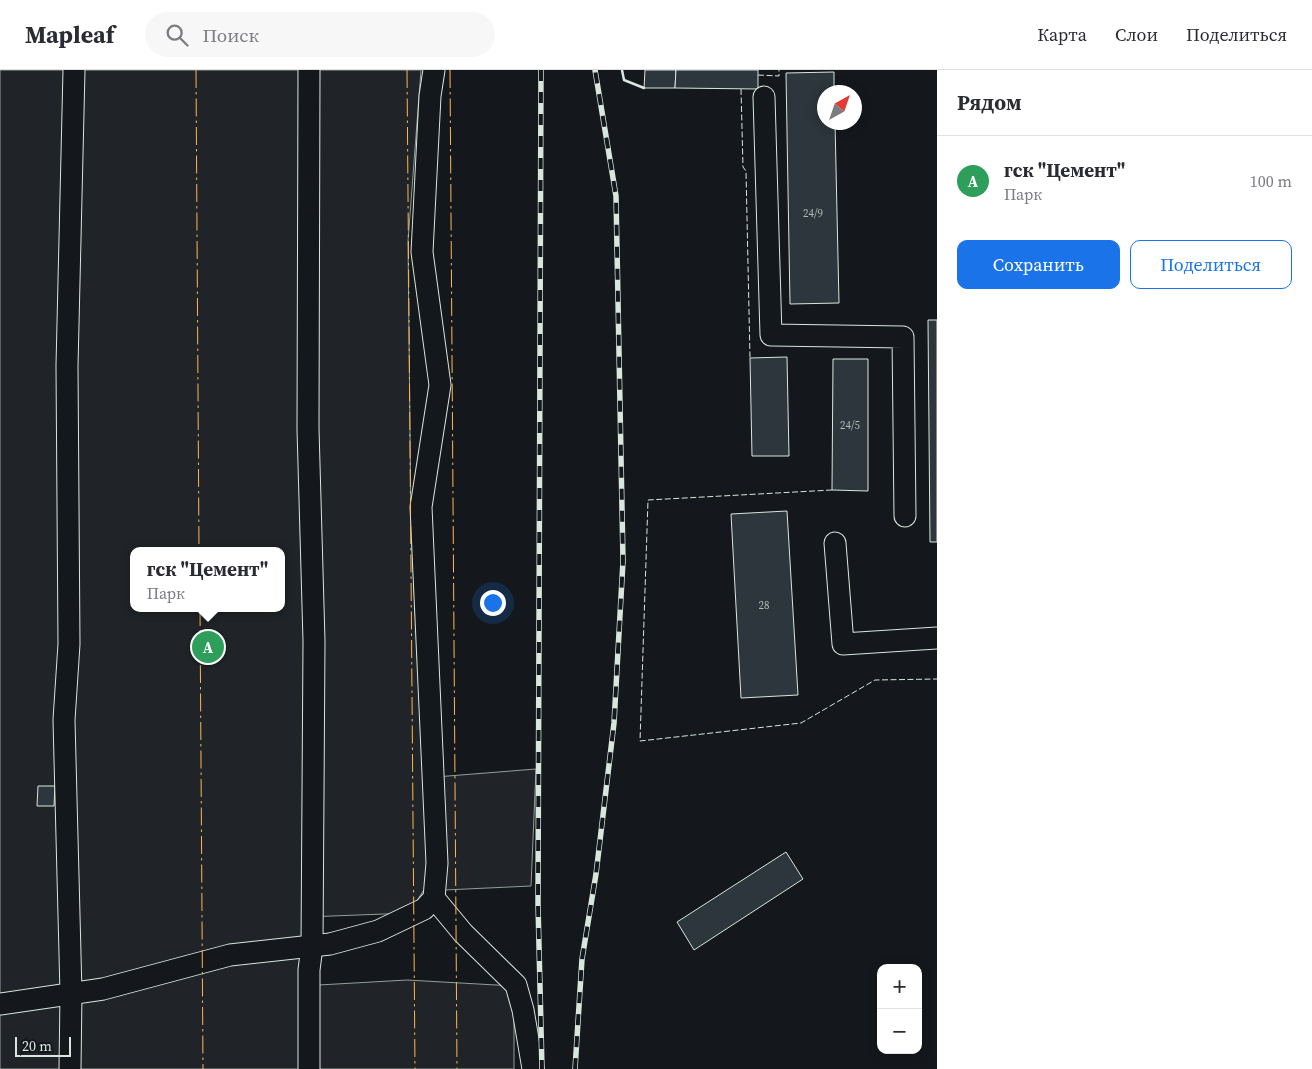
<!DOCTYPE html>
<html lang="ru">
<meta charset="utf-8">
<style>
:root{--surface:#fff;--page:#f7f7f7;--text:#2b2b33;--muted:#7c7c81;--line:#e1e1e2;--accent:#1a73e8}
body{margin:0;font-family:"Source Serif 4",serif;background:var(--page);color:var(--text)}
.controls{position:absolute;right:15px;bottom:15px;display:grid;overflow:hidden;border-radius:10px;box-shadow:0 2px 12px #0003}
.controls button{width:45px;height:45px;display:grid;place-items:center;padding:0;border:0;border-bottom:1px solid var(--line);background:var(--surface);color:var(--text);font:25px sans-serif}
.compass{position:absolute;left:817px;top:15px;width:45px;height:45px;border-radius:50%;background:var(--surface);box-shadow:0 2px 12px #0003;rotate:40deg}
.scale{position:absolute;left:15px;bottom:12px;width:56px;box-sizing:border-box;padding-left:5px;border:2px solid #d8e6dc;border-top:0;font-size:14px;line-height:18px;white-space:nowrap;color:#d8e6dc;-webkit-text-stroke:4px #14181c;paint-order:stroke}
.you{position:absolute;left:492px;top:532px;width:18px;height:18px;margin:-12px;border:4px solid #fff;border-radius:50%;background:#1a73e8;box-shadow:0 0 0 8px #1a73e833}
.badge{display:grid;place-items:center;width:32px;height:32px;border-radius:50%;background:var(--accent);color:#fff;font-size:16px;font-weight:700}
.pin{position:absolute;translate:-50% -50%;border:2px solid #fff;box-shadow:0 1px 5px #0006}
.popup{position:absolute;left:130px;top:477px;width:155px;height:65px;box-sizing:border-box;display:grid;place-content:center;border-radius:10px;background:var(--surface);filter:drop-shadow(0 1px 4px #0005);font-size:16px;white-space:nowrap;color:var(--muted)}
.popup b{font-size:19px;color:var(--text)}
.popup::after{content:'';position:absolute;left:50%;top:100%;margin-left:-10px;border:10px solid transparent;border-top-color:var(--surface)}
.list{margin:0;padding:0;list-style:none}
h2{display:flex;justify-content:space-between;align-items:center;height:65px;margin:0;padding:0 20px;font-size:21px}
h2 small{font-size:16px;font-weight:400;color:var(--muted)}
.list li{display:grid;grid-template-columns:32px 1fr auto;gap:15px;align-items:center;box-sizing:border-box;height:90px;padding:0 20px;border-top:1px solid var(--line)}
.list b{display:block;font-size:19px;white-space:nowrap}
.list p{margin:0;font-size:16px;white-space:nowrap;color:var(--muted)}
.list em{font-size:16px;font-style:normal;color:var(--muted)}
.actions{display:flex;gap:10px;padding:15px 20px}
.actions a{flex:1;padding:11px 0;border:1px solid var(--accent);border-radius:10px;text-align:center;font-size:18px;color:var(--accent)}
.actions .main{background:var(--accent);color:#fff}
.icon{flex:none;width:28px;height:28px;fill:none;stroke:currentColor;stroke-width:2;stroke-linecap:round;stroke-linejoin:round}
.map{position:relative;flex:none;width:937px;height:999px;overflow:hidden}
header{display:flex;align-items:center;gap:30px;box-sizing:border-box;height:70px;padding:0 25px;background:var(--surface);border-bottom:1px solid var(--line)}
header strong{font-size:24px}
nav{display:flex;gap:28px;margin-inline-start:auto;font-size:18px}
.search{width:350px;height:45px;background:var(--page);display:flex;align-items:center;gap:12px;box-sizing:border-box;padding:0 18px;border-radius:28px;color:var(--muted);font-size:19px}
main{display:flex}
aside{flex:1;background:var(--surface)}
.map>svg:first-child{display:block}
</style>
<header>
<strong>Mapleaf</strong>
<div class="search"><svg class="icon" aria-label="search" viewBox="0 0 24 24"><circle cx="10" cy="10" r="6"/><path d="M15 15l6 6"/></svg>Поиск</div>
<nav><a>Карта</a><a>Слои</a><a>Поделиться</a></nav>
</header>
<main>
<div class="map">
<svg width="937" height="999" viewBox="0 0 937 999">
<rect width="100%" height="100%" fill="#14181c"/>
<path fill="#202428" stroke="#939e99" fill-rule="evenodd" d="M0,0h421l-13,171 3,284 12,253 113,-9 -5,117 -108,5 -13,22 -104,4 -5,69 106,-6 107,6v83h-514zM134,481h148v57h-148z"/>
<g fill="#2c363c" stroke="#d8e6dc">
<polygon points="645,0 676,0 675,18 644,18"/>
<polygon points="676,0 758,0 758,19 675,18"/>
<polygon points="834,2 834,22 824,22 824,52 835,52 839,233 790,234 786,3"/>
<polygon points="928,250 937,250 937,472 930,472"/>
<polygon points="787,287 789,386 752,386 750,288"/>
<polygon points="833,289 868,289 868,421 832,420"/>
<polygon points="787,441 798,625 741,628 731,444"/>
<polygon points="38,716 55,716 54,736 37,736"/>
<polygon points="786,782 803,809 694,880 677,852"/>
</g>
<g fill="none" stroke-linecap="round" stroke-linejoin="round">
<defs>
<g id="minor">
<polyline points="764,27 771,265 903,267 905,446"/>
<polyline points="835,473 843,574 937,568"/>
<polyline points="434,828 463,863 516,915 523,940 533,999"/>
<polyline points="0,934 103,919 230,885 330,874 378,861 424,839 434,828 437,793 421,437 440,315 422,182 430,26 434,0"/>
<polyline points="70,999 71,923 64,650 69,574 67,296 74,0"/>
<polyline points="309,999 309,900 312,876 314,571 308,359 309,0"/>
</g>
</defs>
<use href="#minor" stroke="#d8e6dc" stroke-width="23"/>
<use href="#minor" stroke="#14181c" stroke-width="21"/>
<defs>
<g id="rail">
<polyline points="541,0 538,834 542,999"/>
<polyline points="575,999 582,889 596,804 614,653 623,491 616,126 595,0"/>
</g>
</defs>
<use href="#rail" stroke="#d8e6dc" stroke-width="5.5"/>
<use href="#rail" stroke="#14181c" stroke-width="4" stroke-dasharray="11" stroke-linecap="butt"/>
<g stroke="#d8e6dc" stroke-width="1" stroke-dasharray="6 2.5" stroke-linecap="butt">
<polyline points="758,5 779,6 779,0"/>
<polyline points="741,19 743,97 746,101 750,288"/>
<polyline points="832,420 648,430 640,671 801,653 875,610 937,609"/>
</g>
<polyline stroke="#d8e6dc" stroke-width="2.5" points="622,0 624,10 644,18"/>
<g stroke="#ffb74d" stroke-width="1" stroke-dasharray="18 4 2.5 4" stroke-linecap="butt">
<polyline points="196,0 199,481"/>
<polyline points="407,0 415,999"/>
<polyline points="450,0 457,999"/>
<polyline points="200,538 203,999"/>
</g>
</g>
<g text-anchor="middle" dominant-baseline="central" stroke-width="4" stroke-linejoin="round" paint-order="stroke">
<g font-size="11" fill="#adbab4">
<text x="813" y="143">24/9</text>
<text x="850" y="355">24/5</text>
<text x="764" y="535">28</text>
</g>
</g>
</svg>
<div class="controls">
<button>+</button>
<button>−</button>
</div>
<svg class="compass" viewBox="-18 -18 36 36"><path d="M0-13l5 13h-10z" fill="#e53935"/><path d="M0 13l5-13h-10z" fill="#7c7c81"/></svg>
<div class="scale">20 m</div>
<div class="you"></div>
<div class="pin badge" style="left:208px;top:577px;background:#2e9e5b">A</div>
<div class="popup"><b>гск &quot;Цемент&quot;</b>Парк</div>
</div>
<aside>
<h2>Рядом<small></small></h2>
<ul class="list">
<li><span class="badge" style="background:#2e9e5b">A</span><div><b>гск &quot;Цемент&quot;</b><p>Парк</p></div><em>100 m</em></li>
</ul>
<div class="actions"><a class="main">Сохранить</a><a>Поделиться</a></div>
</aside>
</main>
